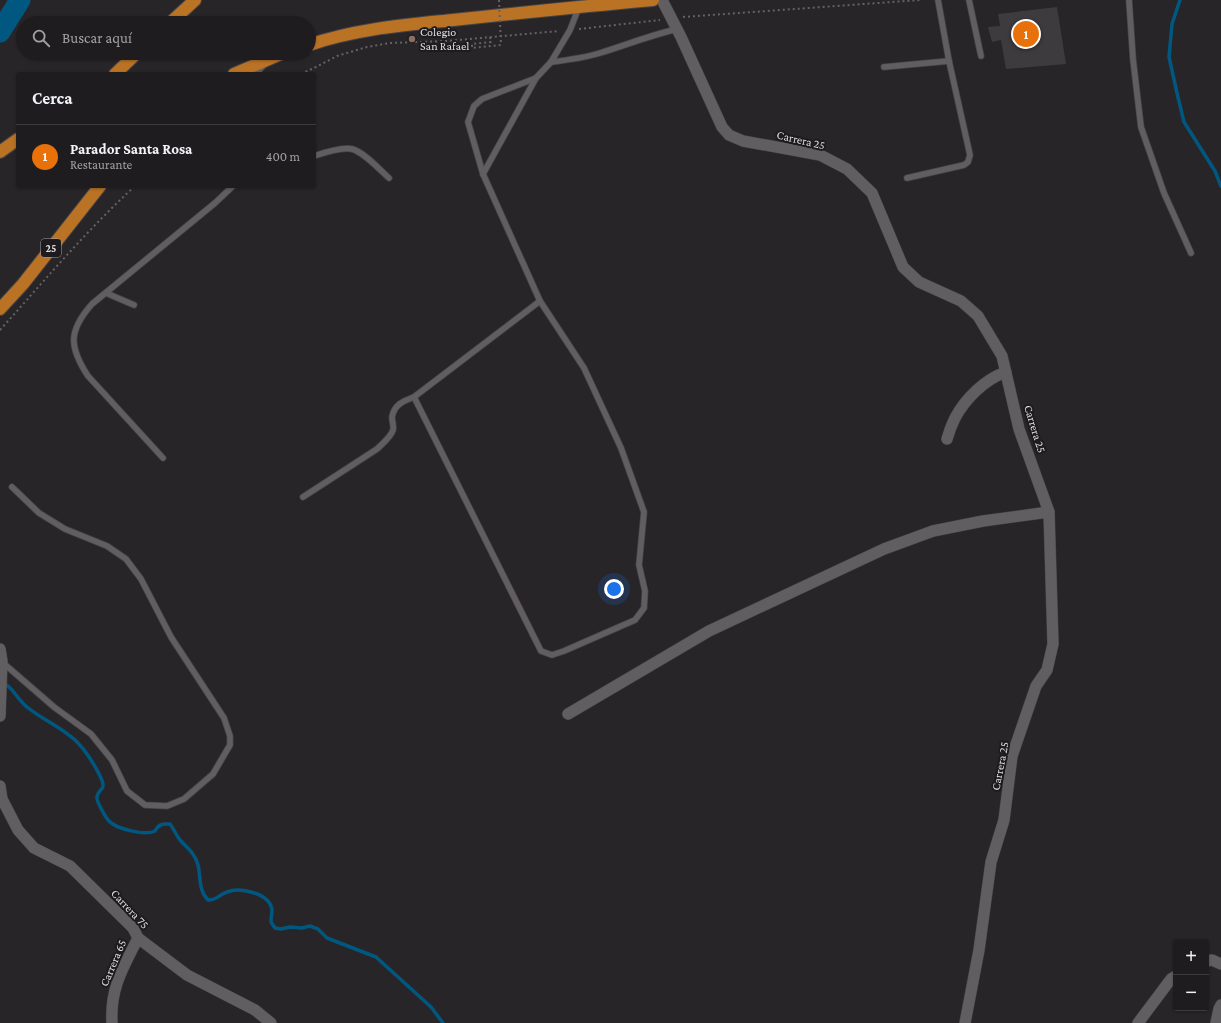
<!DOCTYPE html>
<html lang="es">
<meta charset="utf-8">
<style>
:root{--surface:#1e1c1e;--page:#262527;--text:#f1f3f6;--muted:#a1a1a4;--line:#3c3a3c;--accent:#0f766e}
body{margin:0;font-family:"Crimson Pro",serif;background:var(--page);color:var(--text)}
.controls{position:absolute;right:12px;bottom:12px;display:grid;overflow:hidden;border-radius:4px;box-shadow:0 1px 3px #0004}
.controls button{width:36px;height:36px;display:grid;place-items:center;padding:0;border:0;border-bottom:1px solid var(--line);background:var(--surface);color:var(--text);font:20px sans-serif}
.you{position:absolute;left:614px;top:589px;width:14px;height:14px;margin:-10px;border:3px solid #fff;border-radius:50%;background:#1a73e8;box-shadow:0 0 0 6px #1a73e833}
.badge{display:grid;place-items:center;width:26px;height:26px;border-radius:50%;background:var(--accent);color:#fff;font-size:13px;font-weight:700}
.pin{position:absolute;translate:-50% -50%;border:2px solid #fff;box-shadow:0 1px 4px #0006}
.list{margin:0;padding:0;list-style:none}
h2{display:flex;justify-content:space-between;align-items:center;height:52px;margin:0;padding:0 16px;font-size:17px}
h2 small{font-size:13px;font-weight:400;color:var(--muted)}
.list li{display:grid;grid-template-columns:26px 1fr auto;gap:12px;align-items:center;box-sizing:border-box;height:64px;padding:0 16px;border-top:1px solid var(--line)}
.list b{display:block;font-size:15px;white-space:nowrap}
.list p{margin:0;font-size:13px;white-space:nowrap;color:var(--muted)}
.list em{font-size:13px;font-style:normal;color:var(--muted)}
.icon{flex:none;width:22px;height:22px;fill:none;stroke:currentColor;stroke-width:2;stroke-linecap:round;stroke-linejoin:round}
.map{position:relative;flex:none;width:1221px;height:1023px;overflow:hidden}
.search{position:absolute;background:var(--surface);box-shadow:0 1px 3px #0004;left:16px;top:16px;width:300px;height:44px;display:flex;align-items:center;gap:10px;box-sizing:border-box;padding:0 14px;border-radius:22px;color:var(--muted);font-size:15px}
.panel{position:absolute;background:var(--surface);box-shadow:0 1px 3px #0004;left:16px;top:72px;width:300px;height:116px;border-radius:4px}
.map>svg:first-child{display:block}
</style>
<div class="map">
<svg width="1221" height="1023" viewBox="0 0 1221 1023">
<rect width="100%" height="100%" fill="#282528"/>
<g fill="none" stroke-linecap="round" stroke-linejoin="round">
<g stroke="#005880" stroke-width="3.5">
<polyline points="1180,0 1172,24 1169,57 1177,93 1184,122 1215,171 1221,186"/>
<path d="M4,683c9,5 14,17 23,24 13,11 30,18 43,29 12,8 25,29 31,42 6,13 -3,10 -4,19 -1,4 9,21 12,24 7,8 37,15 46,10 4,-8 8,-7 15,-7 4,5 6,11 10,16 7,8 15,13 18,25 3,12 0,25 10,35 8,1 12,-6 19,-8 13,-5 43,1 45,18 0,3 -1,8 -1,12l4,6 6,1 9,-2 12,1 8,-2 8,3 9,9 49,19 55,50 12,16"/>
</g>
<polyline stroke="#005880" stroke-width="21" points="0,32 20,0"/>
</g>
<polygon fill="#3e3b3e" points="1057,7 1066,64 1006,69 1001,40 992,42 988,27 1000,26 998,14"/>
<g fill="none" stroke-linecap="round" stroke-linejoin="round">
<defs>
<g id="service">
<polyline points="969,0 981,56"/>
<polyline points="1129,0 1133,59 1141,127 1164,193 1191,253"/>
<path d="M551,62c17,-2 33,-4 49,-9 26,-8 51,-18 77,-24"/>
<polyline points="884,67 949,61"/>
<polyline points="255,74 265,64"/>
<path d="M314,156c9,-3 29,-9 38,-7 12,3 28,21 37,29"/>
<polyline points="483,174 536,78"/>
<polyline points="907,178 964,165 968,162 970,155 949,61 938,0"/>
<polyline points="106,293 134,305"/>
<polyline points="414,397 541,651 552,655 564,651 635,620 644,608 645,591 639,565 644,512 621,448 584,368 540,301 483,174 468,122 474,106 482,99 536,78 551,62 570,30 579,7"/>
<path d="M163,458l-75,-82c-19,-29 -20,-45 4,-72l123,-101 18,-17"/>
<path d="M303,497l74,-48c5,-5 14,-12 16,-19 1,-4 -1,-9 -1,-13 2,-12 11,-16 22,-20l126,-96"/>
<polyline points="2,662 54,707 91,734 112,760 127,791 145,805 167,806 184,799 213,774 230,745 230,736 224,718 171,637 141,579 126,559 107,546 65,529 39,513 12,487"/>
</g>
<g id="minor">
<polyline points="662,0 681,37 722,127 729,135 743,141 820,155 847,169 872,193 903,267 919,282 961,301 978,316 1002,356 1019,429 1049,512 1053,644 1047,670 1036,686 1012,756 1004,820 991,862 979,950 965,1023"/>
<path d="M947,439c2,-7 5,-15 8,-21 10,-19 30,-39 51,-46"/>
<polyline points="0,649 2,661 0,716"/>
<polyline points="568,714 709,631 884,549 933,531 983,521 1049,512"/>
<polyline points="0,786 2,799 18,830 34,848 70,866 133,928 138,938 187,975 255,1010 271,1023"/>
<polyline points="1206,961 1212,960 1221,964"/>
<path d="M112,1023c-2,-35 11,-55 26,-85"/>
<polyline points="1138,1023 1171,979 1176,976"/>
<polyline points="1216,1023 1219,1009 1221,1005"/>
</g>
<g id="trunk">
<polyline points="170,23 195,0"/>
<path d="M309,45c46,-16 96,-20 144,-25 66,-7 133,-14 200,-20"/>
<polyline points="115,74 137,53"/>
<polyline points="234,74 283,53"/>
<polyline points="0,152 18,139"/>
<polyline points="0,309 23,284 100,186"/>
</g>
</defs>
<use href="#service" stroke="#464446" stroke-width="7"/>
<use href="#minor" stroke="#464446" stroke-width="12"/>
<use href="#trunk" stroke="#464446" stroke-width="14"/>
<g stroke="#656265" stroke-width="2" stroke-dasharray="2 3" stroke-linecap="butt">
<polyline points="683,17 920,0"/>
<polyline points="579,29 660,20"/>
<polyline points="490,37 491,42 472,44 472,48 501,45"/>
<polyline points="301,74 318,66 337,56 367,47 390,43 447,41 559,31"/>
<path d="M0,330c44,-49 86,-99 135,-144"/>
</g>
<use href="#service" stroke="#615e62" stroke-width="5.5"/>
<use href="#minor" stroke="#615e62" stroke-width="11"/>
<use href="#trunk" stroke="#ba7224" stroke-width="12"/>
<polyline stroke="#656265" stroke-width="2" stroke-dasharray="2 3" stroke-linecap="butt" points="499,0 501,45"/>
</g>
<circle fill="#8d6e63" stroke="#1e1b1f" stroke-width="1.5" cx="412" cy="39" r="4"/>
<g text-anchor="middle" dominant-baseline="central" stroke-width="4" stroke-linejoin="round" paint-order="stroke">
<rect fill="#1e1b1f" stroke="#a4a2a5" stroke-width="1" x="41" y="239" width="20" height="18" rx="3"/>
<g font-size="11" font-weight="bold" fill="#dedcde">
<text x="51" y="248">25</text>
</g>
<g font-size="12" fill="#dedcde" stroke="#1e1b1f" text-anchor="start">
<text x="420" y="32">Colegio<tspan x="420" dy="14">San Rafael</tspan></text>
</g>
<g font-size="12" fill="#dedcde" stroke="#1e1b1f">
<text transform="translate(801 140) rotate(13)">Carrera 25</text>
<text transform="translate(1035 429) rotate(73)">Carrera 25</text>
<text transform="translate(1000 766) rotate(-79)">Carrera 25</text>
<text transform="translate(130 909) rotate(47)">Carrera 75</text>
<text transform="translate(113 963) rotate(-67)">Carrera 65</text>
</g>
</g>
</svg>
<div class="controls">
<button>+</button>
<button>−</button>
</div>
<div class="you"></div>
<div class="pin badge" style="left:1026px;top:34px;background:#e8710a">1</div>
<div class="search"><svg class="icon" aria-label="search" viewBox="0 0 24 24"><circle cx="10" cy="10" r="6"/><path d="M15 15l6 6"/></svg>Buscar aquí</div>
<section class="panel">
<h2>Cerca<small></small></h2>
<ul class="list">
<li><span class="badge" style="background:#e8710a">1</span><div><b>Parador Santa Rosa</b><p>Restaurante</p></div><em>400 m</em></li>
</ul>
</section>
</div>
